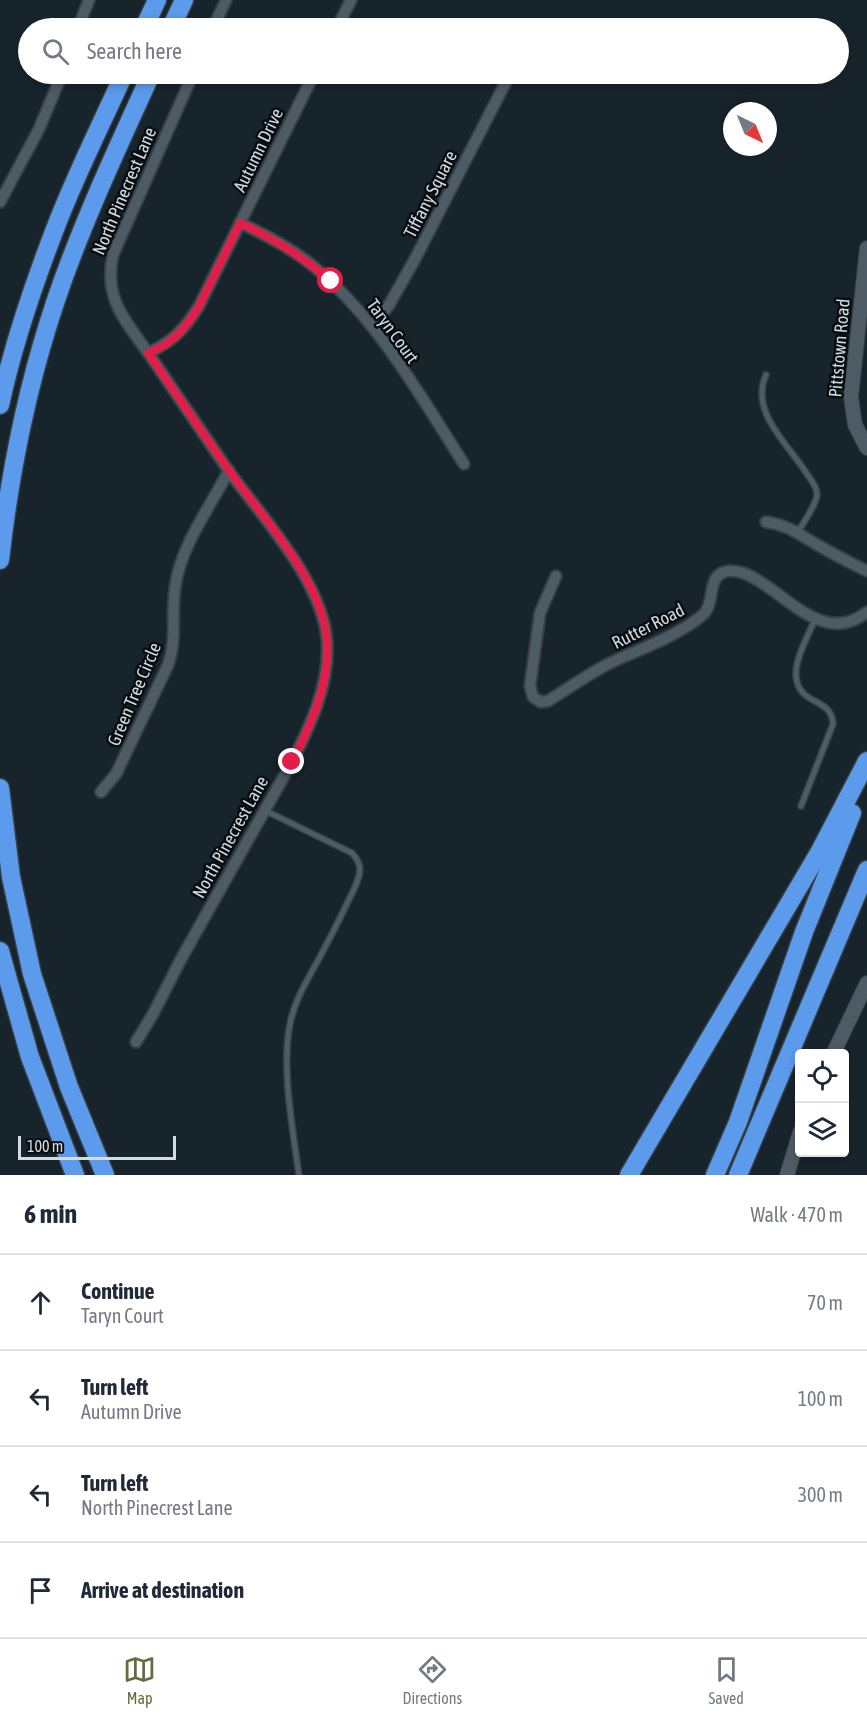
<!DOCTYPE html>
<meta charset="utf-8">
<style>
:root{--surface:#fff;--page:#f6f6f7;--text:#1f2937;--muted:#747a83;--line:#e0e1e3;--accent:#626e3f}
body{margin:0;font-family:"Asap Condensed",sans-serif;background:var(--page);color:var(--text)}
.controls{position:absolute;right:18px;bottom:18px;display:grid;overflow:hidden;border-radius:6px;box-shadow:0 3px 9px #0003}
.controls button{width:54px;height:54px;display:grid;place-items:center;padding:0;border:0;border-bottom:2px solid var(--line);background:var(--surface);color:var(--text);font:30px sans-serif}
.compass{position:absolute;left:723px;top:102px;width:54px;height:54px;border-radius:50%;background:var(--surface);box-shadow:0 3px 9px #0003;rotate:137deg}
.scale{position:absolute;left:18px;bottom:15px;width:158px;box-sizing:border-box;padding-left:6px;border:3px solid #d3dce0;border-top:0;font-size:16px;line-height:21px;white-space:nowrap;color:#d3dce0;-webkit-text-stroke:4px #070d10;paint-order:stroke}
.stop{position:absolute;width:18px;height:18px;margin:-14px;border:4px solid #e11d48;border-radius:50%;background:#fff}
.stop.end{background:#e11d48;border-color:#fff;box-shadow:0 2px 6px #0008}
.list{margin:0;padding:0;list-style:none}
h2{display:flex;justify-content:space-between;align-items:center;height:78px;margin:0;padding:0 24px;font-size:26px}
h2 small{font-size:20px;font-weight:400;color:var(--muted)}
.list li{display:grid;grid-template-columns:39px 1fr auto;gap:18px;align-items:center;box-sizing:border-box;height:96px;padding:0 24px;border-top:2px solid var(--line)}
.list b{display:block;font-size:22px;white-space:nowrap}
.list p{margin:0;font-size:20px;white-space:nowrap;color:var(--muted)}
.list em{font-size:20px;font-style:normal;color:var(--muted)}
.icon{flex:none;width:33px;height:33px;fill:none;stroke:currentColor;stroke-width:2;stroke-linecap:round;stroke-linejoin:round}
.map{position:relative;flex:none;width:867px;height:1175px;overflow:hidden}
.search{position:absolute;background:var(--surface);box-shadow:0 3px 9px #0003;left:18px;right:18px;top:18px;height:66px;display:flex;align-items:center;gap:15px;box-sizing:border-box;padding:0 21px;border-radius:33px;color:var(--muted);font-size:22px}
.sheet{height:462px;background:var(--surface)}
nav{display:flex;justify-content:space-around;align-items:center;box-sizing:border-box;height:84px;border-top:2px solid var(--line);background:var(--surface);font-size:16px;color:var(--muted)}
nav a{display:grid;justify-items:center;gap:3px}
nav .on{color:var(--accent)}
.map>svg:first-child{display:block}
</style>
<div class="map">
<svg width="867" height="1175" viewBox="0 0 867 1175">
<rect width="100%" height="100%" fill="#17242b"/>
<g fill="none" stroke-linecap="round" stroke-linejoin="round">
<defs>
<g id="service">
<path d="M766,375c-17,37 23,70 41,99 4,6 10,13 10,20 0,10 -14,29 -19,38"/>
<path d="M801,806l32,-82c-1,-28 -37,-17 -37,-51 0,-16 13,-39 19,-54"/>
<path d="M264,810l88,43c11,12 9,20 3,34 -10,21 -20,42 -31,62 -12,24 -29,48 -34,75 -9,42 3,108 9,151"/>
</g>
<g id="minor">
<polyline points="78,28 89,0"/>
<polyline points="213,28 226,0"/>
<polyline points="337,28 351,0"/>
<polyline points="0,202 39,129 62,74"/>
<path d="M240,223c24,11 47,23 68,39 66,51 111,132 156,202"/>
<polyline points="372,326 389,305 415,259 510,74"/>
<path d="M148,353c24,-11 37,-24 51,-47l115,-232"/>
<path d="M766,522c25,3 37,16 59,27 13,8 28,15 42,22"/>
<path d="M556,576l-16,37 -10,73 3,11 8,5 7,-1c19,-12 38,-25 58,-36 28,-14 60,-24 86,-42 5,-4 11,-7 14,-12 9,-13 1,-38 23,-40 11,-1 20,4 30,10 33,20 68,63 108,31"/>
<path d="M101,792l15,-18 52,-109c10,-28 2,-55 8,-83 7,-40 35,-76 53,-112"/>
<path d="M136,1042l17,-28 28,-55 111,-197c19,-38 38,-78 35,-121 -4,-59 -65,-124 -99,-171 -26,-38 -51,-75 -77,-113 -24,-35 -48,-57 -38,-102l80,-181"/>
</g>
<g id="tertiary">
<polyline points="867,248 851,397 855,425 867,448"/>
<polyline points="833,1054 867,983"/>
<polyline points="787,1175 800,1132"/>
</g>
<g id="motorway">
<polyline points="144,28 157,0"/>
<polyline points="171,28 184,0"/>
<path d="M0,405c13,-60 33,-119 55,-176 20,-53 46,-104 69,-155"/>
<path d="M0,560c10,-89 28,-178 57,-263 26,-76 61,-150 94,-223"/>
<polyline points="0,788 11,877 32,974 69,1087 105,1175"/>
<polyline points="0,951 30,1057 75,1175"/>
<polyline points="629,1175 820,851 867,761"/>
<polyline points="715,1175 738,1122 804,932 852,813"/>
<polyline points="738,1175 867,870"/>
</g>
</defs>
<use href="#service" stroke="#353f44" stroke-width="8"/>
<use href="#minor" stroke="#353f44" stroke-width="14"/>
<use href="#tertiary" stroke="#353f44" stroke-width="16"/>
<use href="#motorway" stroke="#353f44" stroke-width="21"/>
<use href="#service" stroke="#4d5c64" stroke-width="5"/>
<use href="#minor" stroke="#4d5c64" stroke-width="10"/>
<use href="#tertiary" stroke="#4d5c64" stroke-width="14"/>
<use href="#motorway" stroke="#5c9bec" stroke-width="18"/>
</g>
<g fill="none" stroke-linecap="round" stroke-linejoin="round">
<path stroke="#e11d48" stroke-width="8" d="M292,762c19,-38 38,-78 35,-121 -4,-60 -65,-124 -99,-172 -27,-38 -53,-77 -80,-116l17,-8 15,-13 10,-12 9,-14 41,-83c35,16 62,33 91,58"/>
</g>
<g text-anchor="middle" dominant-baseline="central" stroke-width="5" stroke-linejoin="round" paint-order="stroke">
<g font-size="18" fill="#d3dce0" stroke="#070d10">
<text transform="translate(258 150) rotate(-64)">Autumn Drive</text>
<text transform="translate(124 191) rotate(-67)">North Pinecrest Lane</text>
<text transform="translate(430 194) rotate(-63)">Tiffany Square</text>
<text transform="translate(393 331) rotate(54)">Taryn Court</text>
<text transform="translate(839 348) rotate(-85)">Pittstown Road</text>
<text transform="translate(648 626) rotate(-27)">Rutter Road</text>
<text transform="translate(134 694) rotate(-67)">Green Tree Circle</text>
<text transform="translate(230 837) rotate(-61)">North Pinecrest Lane</text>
</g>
</g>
</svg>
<div class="controls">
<button><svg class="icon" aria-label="locate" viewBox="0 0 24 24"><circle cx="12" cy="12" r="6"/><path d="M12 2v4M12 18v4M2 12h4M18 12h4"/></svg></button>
<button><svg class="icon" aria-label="layers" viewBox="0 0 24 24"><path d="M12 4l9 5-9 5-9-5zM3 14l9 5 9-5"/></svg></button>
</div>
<svg class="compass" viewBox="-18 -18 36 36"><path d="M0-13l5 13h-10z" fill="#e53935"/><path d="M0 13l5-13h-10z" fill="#747a83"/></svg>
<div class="scale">100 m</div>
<div class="stop" style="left:331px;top:281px"></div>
<div class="stop end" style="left:292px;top:762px"></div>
<div class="search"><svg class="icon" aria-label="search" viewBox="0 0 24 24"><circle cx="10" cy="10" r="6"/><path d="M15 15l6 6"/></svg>Search here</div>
</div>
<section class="sheet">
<h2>6 min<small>Walk · 470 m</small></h2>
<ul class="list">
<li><svg class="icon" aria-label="ahead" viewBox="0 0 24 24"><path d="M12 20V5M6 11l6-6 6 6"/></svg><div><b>Continue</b><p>Taryn Court</p></div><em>70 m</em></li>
<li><svg class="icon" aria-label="left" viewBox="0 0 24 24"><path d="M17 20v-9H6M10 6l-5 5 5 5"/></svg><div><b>Turn left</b><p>Autumn Drive</p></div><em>100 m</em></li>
<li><svg class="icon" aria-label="left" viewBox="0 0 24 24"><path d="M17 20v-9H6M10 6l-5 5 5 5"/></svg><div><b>Turn left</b><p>North Pinecrest Lane</p></div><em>300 m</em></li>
<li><svg class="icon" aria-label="arrive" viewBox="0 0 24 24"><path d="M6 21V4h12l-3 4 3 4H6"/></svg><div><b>Arrive at destination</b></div></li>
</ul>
</section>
<nav>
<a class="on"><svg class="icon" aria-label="map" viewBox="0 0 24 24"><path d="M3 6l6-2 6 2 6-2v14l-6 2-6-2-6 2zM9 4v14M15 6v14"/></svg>Map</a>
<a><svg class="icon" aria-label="directions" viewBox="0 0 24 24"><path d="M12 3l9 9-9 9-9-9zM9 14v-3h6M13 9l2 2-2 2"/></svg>Directions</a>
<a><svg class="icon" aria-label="saved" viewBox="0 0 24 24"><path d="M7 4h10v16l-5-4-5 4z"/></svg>Saved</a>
</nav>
